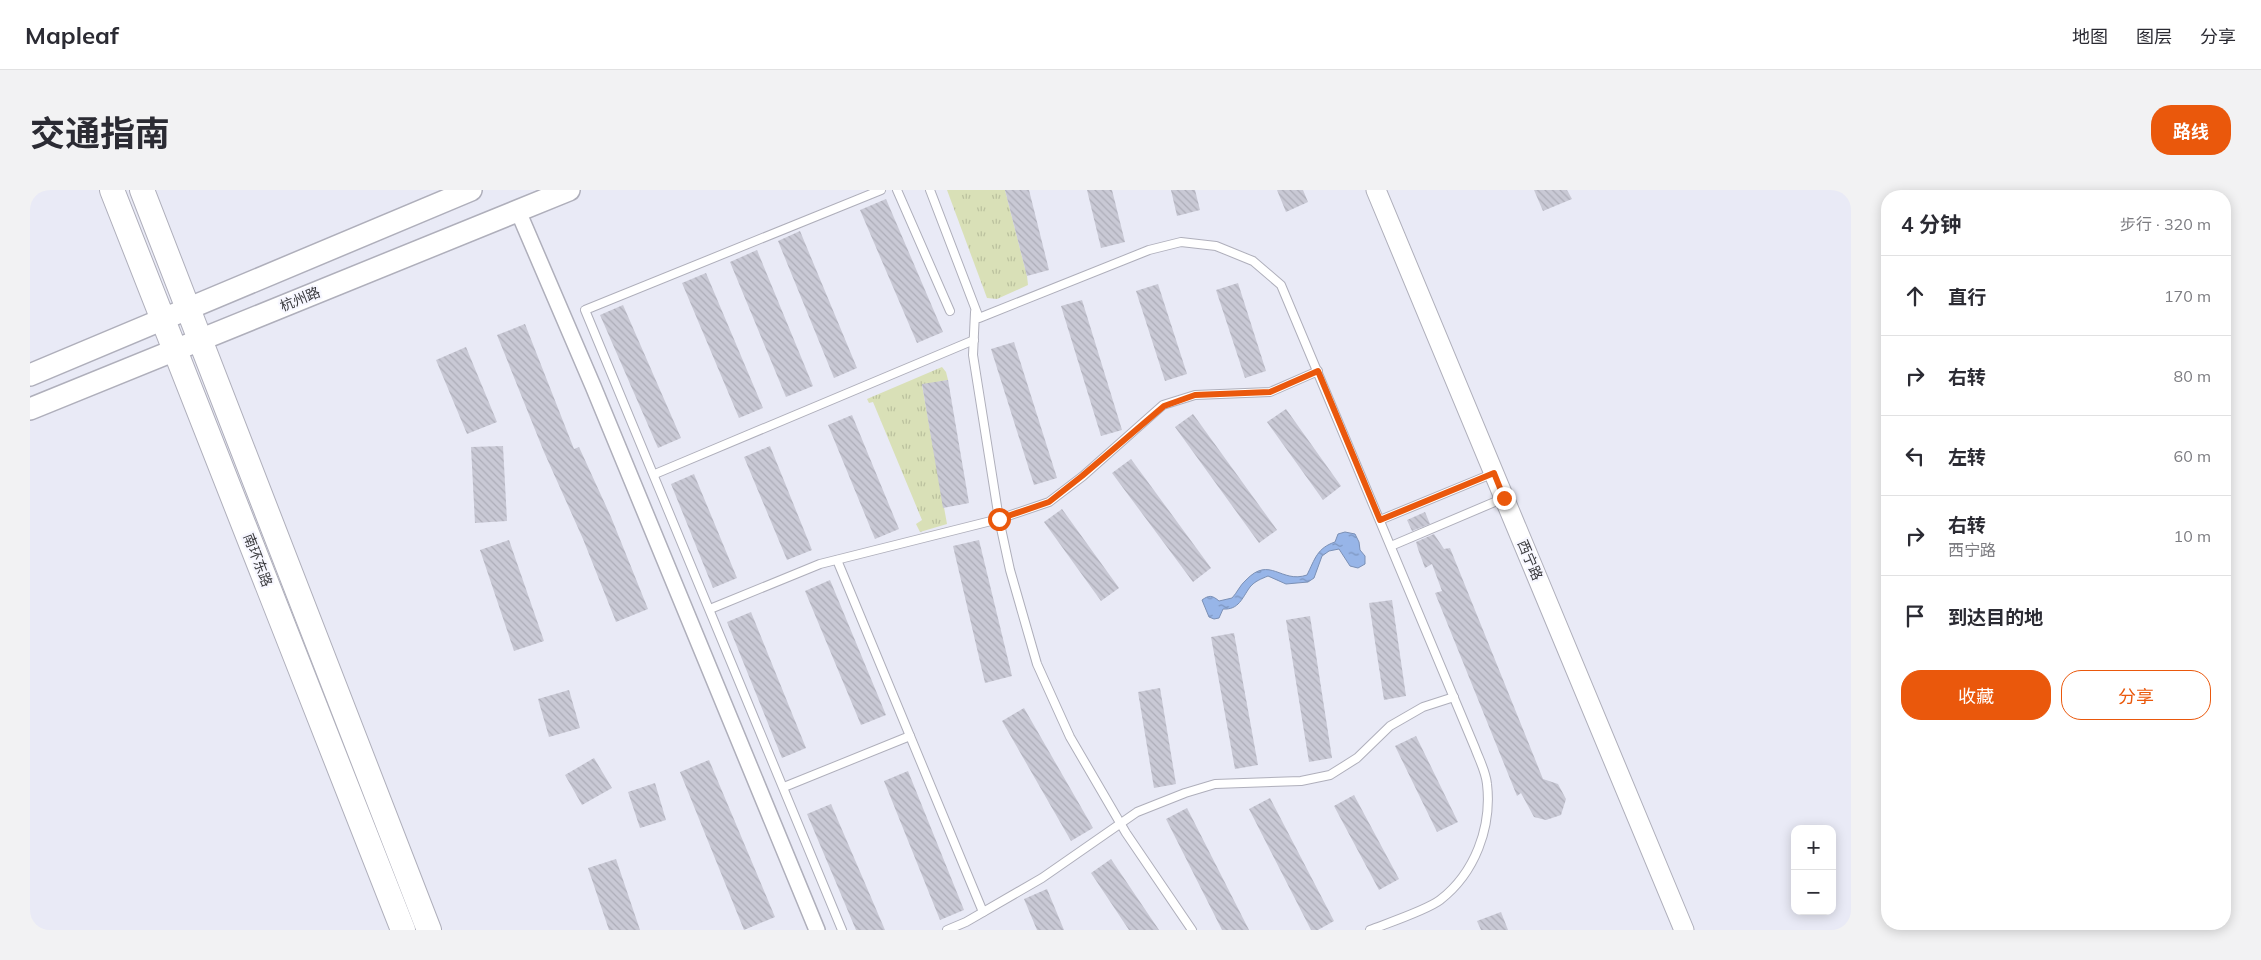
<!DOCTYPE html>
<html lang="zh">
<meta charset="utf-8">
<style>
:root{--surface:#fff;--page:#f2f2f3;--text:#2b2b33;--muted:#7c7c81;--line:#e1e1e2;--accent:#ea580c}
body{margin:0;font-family:Mulish,"Noto Sans SC",sans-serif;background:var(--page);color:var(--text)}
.controls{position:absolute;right:15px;bottom:15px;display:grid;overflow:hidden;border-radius:10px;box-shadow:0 2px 12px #0003}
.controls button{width:45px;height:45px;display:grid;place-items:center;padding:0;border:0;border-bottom:1px solid var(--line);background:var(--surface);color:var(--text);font:25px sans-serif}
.stop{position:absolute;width:15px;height:15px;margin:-11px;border:4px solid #ea580c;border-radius:50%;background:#fff}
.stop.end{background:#ea580c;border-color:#fff;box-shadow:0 1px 5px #0008}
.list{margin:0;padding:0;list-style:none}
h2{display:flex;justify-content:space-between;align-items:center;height:65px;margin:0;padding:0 20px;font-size:21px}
h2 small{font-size:16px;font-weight:400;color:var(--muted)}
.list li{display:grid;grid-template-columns:32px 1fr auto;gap:15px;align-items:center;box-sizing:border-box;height:80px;padding:0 20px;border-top:1px solid var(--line)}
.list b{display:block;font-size:19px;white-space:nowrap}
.list p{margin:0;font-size:16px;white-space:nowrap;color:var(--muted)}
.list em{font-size:16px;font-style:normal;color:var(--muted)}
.actions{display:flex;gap:10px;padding:15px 20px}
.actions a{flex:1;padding:11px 0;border:1px solid var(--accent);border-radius:20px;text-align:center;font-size:18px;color:var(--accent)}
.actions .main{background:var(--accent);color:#fff}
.icon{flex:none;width:28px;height:28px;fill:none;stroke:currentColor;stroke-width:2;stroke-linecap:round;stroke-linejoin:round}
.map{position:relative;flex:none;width:1821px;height:740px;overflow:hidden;border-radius:20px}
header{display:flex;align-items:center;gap:30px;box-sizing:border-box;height:70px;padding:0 25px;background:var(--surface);border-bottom:1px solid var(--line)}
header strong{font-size:24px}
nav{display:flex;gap:28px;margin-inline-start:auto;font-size:18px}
.intro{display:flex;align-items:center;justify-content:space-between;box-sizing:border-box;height:120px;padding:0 30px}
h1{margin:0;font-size:35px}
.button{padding:12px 22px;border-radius:20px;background:var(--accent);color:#fff;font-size:18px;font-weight:700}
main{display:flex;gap:30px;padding:0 30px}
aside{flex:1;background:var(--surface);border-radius:20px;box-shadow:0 2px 12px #0003}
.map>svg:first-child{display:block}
</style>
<header>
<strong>Mapleaf</strong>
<nav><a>地图</a><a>图层</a><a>分享</a></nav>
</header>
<div class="intro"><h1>交通指南</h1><a class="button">路线</a></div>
<main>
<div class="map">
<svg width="1821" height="740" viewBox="0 0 1821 740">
<defs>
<pattern id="grass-tufts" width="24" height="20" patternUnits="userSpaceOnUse" patternTransform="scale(1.25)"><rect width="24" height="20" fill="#d9e0b7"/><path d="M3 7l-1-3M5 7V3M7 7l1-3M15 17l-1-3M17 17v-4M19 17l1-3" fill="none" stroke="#bbc19e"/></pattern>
<pattern id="water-ripples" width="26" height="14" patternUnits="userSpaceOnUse" patternTransform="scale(1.25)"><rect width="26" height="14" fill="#97b5e8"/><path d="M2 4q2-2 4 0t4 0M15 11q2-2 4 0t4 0" fill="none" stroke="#7c94bd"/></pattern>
<pattern id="building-back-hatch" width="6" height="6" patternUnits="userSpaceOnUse" patternTransform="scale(1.25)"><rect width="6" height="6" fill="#c9c9d5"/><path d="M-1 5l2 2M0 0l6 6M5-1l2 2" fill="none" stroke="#adadb8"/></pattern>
</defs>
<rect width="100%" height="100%" fill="#e9eaf6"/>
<g fill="url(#grass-tufts)">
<polygon points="917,0 975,0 997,86 998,95 967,109 957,108"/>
<polygon points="912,177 916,182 918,190 892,195 917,334 890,342 886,334 892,330 843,212 839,213 837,209"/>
</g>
<path fill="url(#water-ripples)" stroke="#7b90b5" d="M1315,342l10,2 4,8 1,8 5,6v8l-7,4 -8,-2 -11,-17 -10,2 -7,5 -8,22 -6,4 -22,2 -18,-8c-7,3 -13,5 -18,11 -8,11 -11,23 -27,22l-4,9 -5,1 -5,-2 -7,-17c7,-5 10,-5 17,1l13,-3c5,-5 8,-13 14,-18 24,-25 35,4 61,-5 8,-16 10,-27 28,-33l3,-8z"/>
<g fill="url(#building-back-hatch)">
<polygon points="975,0 999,0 1019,80 997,86"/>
<polygon points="1057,0 1082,0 1095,52 1071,58"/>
<polygon points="1141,0 1165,0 1170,20 1147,26"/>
<polygon points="1247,0 1273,0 1278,12 1256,22"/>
<polygon points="1504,0 1537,0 1542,9 1513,21"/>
<polygon points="856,9 913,142 887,153 830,20"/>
<polygon points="770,41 827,178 804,188 748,51"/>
<polygon points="727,60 783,196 756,207 700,72"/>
<polygon points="676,83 733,218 709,228 652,93"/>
<polygon points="1208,93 1236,181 1215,188 1186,100"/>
<polygon points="1128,94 1157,184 1135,191 1106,101"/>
<polygon points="1052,110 1092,240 1071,246 1031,116"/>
<polygon points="593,115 651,248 628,258 570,125"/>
<polygon points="495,134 544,259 549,257 581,327 618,419 586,432 553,349 514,262 467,145"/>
<polygon points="984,152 1027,288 1004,295 961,159"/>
<polygon points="436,157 467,232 437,244 406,170"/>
<polygon points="918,190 939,313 913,318 892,194"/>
<polygon points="1256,219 1311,296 1293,310 1237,232"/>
<polygon points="1163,224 1247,340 1229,353 1145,237"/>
<polygon points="822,225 869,339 845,349 798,235"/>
<polygon points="473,256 477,331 445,333 441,257"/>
<polygon points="740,256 782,360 757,370 714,267"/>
<polygon points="1101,269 1181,378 1163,392 1082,283"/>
<polygon points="664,284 707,388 683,398 641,294"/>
<polygon points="1032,319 1089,398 1071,411 1014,332"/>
<polygon points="1395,322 1400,334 1382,341 1377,330"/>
<polygon points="1404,344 1414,359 1420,358 1513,589 1528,594 1536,609 1531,625 1516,630 1504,627 1491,603 1487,606 1405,403 1412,401 1402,374 1395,378 1388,359 1386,352"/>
<polygon points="479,350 514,451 484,461 450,360"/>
<polygon points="949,350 982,486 955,493 923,356"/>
<polygon points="800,390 856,525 831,535 775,401"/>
<polygon points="1362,410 1376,506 1354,510 1339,413"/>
<polygon points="721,422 776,558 752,568 697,432"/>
<polygon points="1280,426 1302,568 1279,572 1256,430"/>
<polygon points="1204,443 1228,575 1205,579 1181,447"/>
<polygon points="1130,498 1146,594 1124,598 1108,502"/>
<polygon points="539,500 550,538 519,547 508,509"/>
<polygon points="994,518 1063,638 1041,651 972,531"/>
<polygon points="1386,546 1428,632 1407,642 1365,556"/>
<polygon points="564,568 582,598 552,615 535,585"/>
<polygon points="679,570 745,727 714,740 650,582"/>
<polygon points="878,581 934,720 910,730 854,591"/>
<polygon points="625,593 636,630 610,638 598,602"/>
<polygon points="1324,605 1369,689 1349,700 1304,616"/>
<polygon points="1240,608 1304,731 1288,740 1281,740 1219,619"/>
<polygon points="801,614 855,740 826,740 777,624"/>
<polygon points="1157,618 1219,740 1192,740 1136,629"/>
<polygon points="586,669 610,740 579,740 558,678"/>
<polygon points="1081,669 1129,740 1099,740 1061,683"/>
<polygon points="1017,699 1034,740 1007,740 994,709"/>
<polygon points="1471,722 1478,740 1451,740 1447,731"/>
</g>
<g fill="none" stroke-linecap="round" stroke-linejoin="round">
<defs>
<g id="service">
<polyline points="867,0 920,121"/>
<path d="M900,0l49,128 170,-68 32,-8 35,4 37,15 28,24 194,463c4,11 11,24 12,36 5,43 -12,89 -47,116 -13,10 -52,23 -70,30"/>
<polyline points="945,122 943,165 969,329 980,380 1007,474 1040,547 1096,643 1162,740"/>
<polyline points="625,284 944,150"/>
<polyline points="1350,330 1464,283"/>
<polyline points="1361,356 1474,308"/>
<polyline points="807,370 953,722"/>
<polyline points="680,419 790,374 969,329 1019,312 1053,286 1133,215 1165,205 1240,202 1288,181"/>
<polyline points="754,597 880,546"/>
<polyline points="812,740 555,120 851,0"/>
<polyline points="917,740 936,732 1012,688 1107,622 1155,603 1185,594 1271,591 1300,585 1327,568 1360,536 1393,517 1424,507"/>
</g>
<polyline id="minor" points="488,21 563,196 787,740"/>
<polyline id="tertiary" points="1346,0 1654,740"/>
<g id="secondary">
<polyline points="0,185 441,0"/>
<polyline points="0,219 539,0"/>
</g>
<g id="primary">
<polyline points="82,0 373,740"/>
<polyline points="112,0 399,740"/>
</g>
</defs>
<use href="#service" stroke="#afafbb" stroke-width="10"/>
<use href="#minor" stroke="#afafbb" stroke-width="18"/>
<use href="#tertiary" stroke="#afafbb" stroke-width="21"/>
<use href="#secondary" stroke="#afafbb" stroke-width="24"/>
<use href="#primary" stroke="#afafbb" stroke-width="26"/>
<use href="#service" stroke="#fff" stroke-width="8"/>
<use href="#minor" stroke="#fff" stroke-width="15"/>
<use href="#tertiary" stroke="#fff" stroke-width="19"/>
<use href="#secondary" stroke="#fff" stroke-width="21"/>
<use href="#primary" stroke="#fff" stroke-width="24"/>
</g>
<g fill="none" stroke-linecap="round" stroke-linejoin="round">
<polyline stroke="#ea580c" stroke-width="6" points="969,329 1019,312 1052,286 1134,216 1165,205 1240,202 1288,181 1350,330 1464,283 1474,308"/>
</g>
<g text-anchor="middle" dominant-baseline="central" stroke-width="4.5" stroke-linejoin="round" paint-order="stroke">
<g font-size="14" fill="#39393d" stroke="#f7f7ff">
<text transform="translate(270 109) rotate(-22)">杭州路</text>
<text transform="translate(228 370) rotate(69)">南环东路</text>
<text transform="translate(1500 370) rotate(67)">西宁路</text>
</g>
</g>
</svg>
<div class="controls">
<button>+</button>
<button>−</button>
</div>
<div class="stop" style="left:969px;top:329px"></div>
<div class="stop end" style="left:1474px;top:308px"></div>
</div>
<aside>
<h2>4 分钟<small>步行 · 320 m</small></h2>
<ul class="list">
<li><svg class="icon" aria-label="ahead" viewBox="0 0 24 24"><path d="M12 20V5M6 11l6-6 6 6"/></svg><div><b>直行</b></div><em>170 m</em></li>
<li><svg class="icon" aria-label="right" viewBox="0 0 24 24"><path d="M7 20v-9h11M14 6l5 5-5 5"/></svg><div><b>右转</b></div><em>80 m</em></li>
<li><svg class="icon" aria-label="left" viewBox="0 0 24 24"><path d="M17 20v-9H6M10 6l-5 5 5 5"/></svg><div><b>左转</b></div><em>60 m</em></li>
<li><svg class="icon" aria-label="right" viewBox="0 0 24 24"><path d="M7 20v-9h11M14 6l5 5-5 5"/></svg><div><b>右转</b><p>西宁路</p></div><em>10 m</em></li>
<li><svg class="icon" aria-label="arrive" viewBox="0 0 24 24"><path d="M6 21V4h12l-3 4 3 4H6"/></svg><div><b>到达目的地</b></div></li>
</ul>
<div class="actions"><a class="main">收藏</a><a>分享</a></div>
</aside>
</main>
